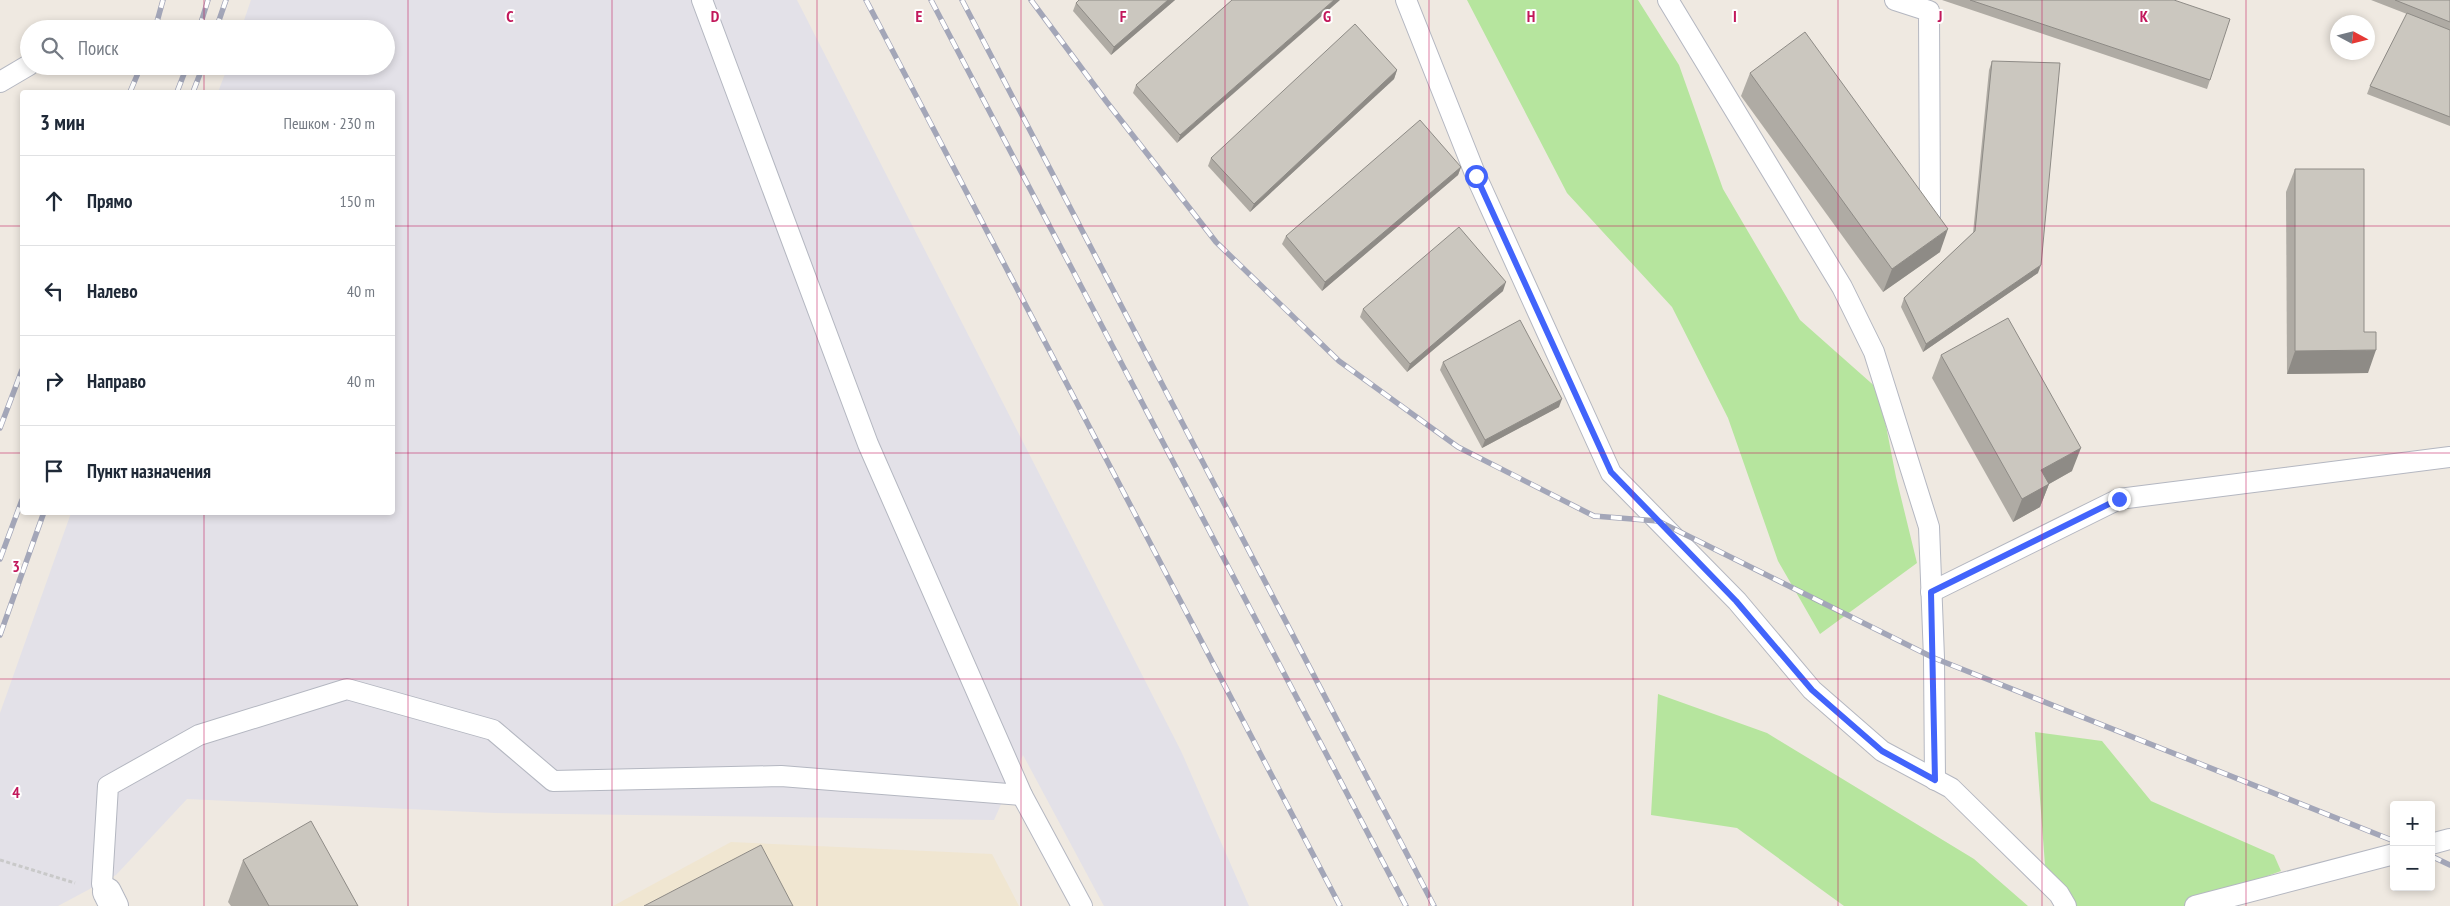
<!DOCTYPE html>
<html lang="ru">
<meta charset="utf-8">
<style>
:root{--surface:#fff;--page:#f2f2f3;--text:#1f2937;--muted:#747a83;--line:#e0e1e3}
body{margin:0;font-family:"PT Sans Narrow",sans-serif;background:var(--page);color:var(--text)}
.controls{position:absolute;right:15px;bottom:15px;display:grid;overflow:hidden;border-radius:5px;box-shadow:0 2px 8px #0003}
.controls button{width:45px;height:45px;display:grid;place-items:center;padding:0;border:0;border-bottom:1px solid var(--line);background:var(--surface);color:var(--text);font:25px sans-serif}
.compass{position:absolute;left:2330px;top:15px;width:45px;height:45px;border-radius:50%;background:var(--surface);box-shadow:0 2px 8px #0003;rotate:97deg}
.stop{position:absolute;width:15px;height:15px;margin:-11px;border:4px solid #4264fb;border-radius:50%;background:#fff}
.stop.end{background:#4264fb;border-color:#fff;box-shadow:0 1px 5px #0008}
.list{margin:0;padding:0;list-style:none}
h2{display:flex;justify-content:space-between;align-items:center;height:65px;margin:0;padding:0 20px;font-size:21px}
h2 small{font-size:16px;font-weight:400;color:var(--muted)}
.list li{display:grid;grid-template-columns:32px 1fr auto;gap:15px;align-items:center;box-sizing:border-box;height:90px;padding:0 20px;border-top:1px solid var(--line)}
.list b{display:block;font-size:19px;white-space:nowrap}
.list em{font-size:16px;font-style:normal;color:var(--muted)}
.icon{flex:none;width:28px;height:28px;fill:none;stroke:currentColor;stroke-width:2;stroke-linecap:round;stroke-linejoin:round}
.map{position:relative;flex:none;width:2450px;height:906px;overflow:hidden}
.search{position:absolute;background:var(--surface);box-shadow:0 2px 8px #0003;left:20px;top:20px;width:375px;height:55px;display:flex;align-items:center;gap:12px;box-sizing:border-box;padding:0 18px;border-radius:28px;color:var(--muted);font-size:19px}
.panel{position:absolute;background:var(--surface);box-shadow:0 2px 8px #0003;left:20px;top:90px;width:375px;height:425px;border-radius:5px}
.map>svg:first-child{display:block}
</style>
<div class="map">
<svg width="2450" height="906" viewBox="0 0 2450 906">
<rect width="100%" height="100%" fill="#efe9e1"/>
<polygon fill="#e3e1e8" points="251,0 797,0 1181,751 1249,906 1104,906 1023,755 994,820 495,813 187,799 116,875 58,906 0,906 0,713 71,513 392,512 392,92 218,92 228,66 386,66 386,29 241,29"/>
<polygon fill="#f0e6d1" points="731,842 992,854 1019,906 613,906"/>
<g fill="#b6e59e">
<polygon points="1467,0 1638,0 1679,65 1723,189 1800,320 1879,390 1896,477 1917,563 1820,634 1778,561 1728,418 1672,307 1567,193"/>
<polygon points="1658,694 1767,733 1974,859 2028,906 1844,906 1737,828 1651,815"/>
<polygon points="2035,732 2102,741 2151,801 2274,855 2281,871 2185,906 2076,906 2045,865"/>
</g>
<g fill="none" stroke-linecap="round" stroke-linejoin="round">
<defs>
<g id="service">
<polyline points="1406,0 1476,176 1611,473 1737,601 1812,690 1882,751 1951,788 2059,894 2066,906"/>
<polyline points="1668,0 1842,287 1874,352 1929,527 1934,658 1935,780"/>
<polyline points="1895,0 1929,11 1930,216"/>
<polyline points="0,82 29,65"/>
<polyline points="1931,592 2119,499 2450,457"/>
<polyline points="1022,795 1082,906"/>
<polyline points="2431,844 2450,839"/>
<polyline points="107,892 102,884 108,786 199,735 347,689 493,730 553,781 781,776 1022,795 868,444 702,0"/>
<polyline points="2195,906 2394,854"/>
</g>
<polyline id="minor" points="107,892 114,906"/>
</defs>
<use href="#service" stroke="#b4b7c1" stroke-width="22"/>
<use href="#minor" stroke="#b4b7c1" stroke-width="30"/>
<polyline stroke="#c9c9c9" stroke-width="3" stroke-dasharray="4 2.5" stroke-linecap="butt" points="0,860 75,883"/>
<use href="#service" stroke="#fff" stroke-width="20"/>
<use href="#minor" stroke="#fff" stroke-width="28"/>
<defs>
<g id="rail">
<polyline points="866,0 1340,906"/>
<polyline points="931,0 1406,906"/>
<polyline points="962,0 1434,906"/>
<polyline points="1031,0 1106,101 1216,242 1339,361 1458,447 1594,516 1658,521 1934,658 2394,841"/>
<polyline points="155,29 163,0"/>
<polyline points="199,29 208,0"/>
<polyline points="216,29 226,0"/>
<polyline points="130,92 141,66"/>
<polyline points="177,92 187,66"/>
<polyline points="193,92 203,66"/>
<polyline points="0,428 22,370"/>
<polyline points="0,559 22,500"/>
<polyline points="0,635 44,512"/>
<polyline points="2431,856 2450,865"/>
</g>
</defs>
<use href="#rail" stroke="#a3a6b8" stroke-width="5.5"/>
<use href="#rail" stroke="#fff" stroke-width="4" stroke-dasharray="11" stroke-linecap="butt"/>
</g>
<g fill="#afaba4">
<polygon points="1175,0 1111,55 1073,11 1076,3"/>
<polygon points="1232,0 1177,143 1133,93 1136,85"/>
<polygon points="1942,0 2174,0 2210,80 2207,89"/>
<polygon points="2371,0 2450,0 2450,126 2367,94 2370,86 2407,14"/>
<polygon points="1992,61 2038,273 1923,352 1901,307 1904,298 1973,233 1989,70"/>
<polygon points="1397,70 1394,79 1250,212 1208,166 1211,158"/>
<polygon points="1750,73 1940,252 1883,292 1741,96"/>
<polygon points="1461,167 1458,175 1322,291 1282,244 1286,236"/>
<polygon points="2295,169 2364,332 2368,373 2287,374 2286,192"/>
<polygon points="1503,291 1407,372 1360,317 1363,309"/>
<polygon points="1941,355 2072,471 2049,484 2040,507 2013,522 1932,378"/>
<polygon points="1443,362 1559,407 1482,448 1440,370"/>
<polygon points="243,860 358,906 231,906 228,902"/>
</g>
<g fill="#8e8b86">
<polygon points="1168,0 1175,0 1111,55 1114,47"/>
<polygon points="1334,0 1340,0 1177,143 1180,135"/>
<polygon points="1397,70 1394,79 1250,212 1254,204"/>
<polygon points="1461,167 1458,175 1322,291 1325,282"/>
<polygon points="1948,229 1940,252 1883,292 1892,269"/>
<polygon points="2041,265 2038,273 1923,352 1926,344"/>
<polygon points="1506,282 1503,291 1407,372 1410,364"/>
<polygon points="2376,350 2368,373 2287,374 2295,351"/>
<polygon points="1562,399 1559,407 1482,448 1485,440"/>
<polygon points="2081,448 2072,471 2049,484 2040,507 2013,522 2022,499 2041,470"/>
</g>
<g fill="#cbc7bf" stroke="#8e8b86">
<polygon points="1079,0 1168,0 1114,47 1076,3"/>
<polygon points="1232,0 1334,0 1180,135 1136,85"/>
<polygon points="1970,0 2174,0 2230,19 2210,80"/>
<polygon points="2395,0 2450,0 2450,22"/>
<polygon points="2407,13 2450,30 2450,117 2370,86"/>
<polygon points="1355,24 1397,70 1254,204 1211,158"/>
<polygon points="1805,32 1948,229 1892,269 1750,73"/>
<polygon points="1992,61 2060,63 2041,265 1926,344 1904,298 1975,231"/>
<polygon points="1420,120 1461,167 1325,282 1286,236"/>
<polygon points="2295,169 2364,169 2364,332 2376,332 2376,350 2295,351"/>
<polygon points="1459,227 1506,282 1410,364 1363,309"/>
<polygon points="2008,318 2081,448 2041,470 2049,484 2022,499 1941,355"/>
<polygon points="1520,320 1562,399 1485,440 1443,362"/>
<polygon points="311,821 358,906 269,906 243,860"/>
<polygon points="761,845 793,906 644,906"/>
</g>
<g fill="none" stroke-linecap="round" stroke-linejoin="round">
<polyline stroke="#4264fb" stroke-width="6" points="1476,176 1611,472 1736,601 1812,690 1882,751 1935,780 1931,592 2119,499"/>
</g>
<path fill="none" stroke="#c2185b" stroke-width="1" stroke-opacity="0.55" d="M204,0v29M408,0v906M612,0v906M817,0v906M1021,0v906M1225,0v906M1429,0v906M1633,0v906M1838,0v906M2042,0v906M2246,0v906M204,66v26M0,226h22M392,226h2058M0,453h22M392,453h2058M204,512v394M0,679h2450"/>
<g font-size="16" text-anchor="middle" font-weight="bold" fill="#c2185b" stroke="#fff" stroke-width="4" stroke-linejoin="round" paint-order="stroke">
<text x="510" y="22">C</text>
<text x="715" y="22">D</text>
<text x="919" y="22">E</text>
<text x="1123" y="22">F</text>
<text x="1327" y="22">G</text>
<text x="1531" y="22">H</text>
<text x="1735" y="22">I</text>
<text x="1940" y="22">J</text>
<text x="2144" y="22">K</text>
<text x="16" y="572">3</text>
<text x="16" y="798">4</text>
</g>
</svg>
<div class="controls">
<button>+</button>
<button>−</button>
</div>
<svg class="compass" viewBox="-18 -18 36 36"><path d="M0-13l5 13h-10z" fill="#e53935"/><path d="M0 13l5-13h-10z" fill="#747a83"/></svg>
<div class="stop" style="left:1476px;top:176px"></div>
<div class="stop end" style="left:2119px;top:499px"></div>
<div class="search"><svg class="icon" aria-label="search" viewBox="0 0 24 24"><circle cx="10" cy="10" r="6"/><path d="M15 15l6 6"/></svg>Поиск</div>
<section class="panel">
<h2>3 мин<small>Пешком · 230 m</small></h2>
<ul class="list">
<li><svg class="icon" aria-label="ahead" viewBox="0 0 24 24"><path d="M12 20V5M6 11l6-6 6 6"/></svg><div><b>Прямо</b></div><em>150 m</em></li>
<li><svg class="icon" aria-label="left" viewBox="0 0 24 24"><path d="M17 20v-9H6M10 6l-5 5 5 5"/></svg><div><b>Налево</b></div><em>40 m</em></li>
<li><svg class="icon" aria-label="right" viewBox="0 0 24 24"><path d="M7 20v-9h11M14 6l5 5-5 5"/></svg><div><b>Направо</b></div><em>40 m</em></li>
<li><svg class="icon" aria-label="arrive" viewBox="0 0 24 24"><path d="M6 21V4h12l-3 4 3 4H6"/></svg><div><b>Пункт назначения</b></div></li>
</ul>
</section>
</div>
